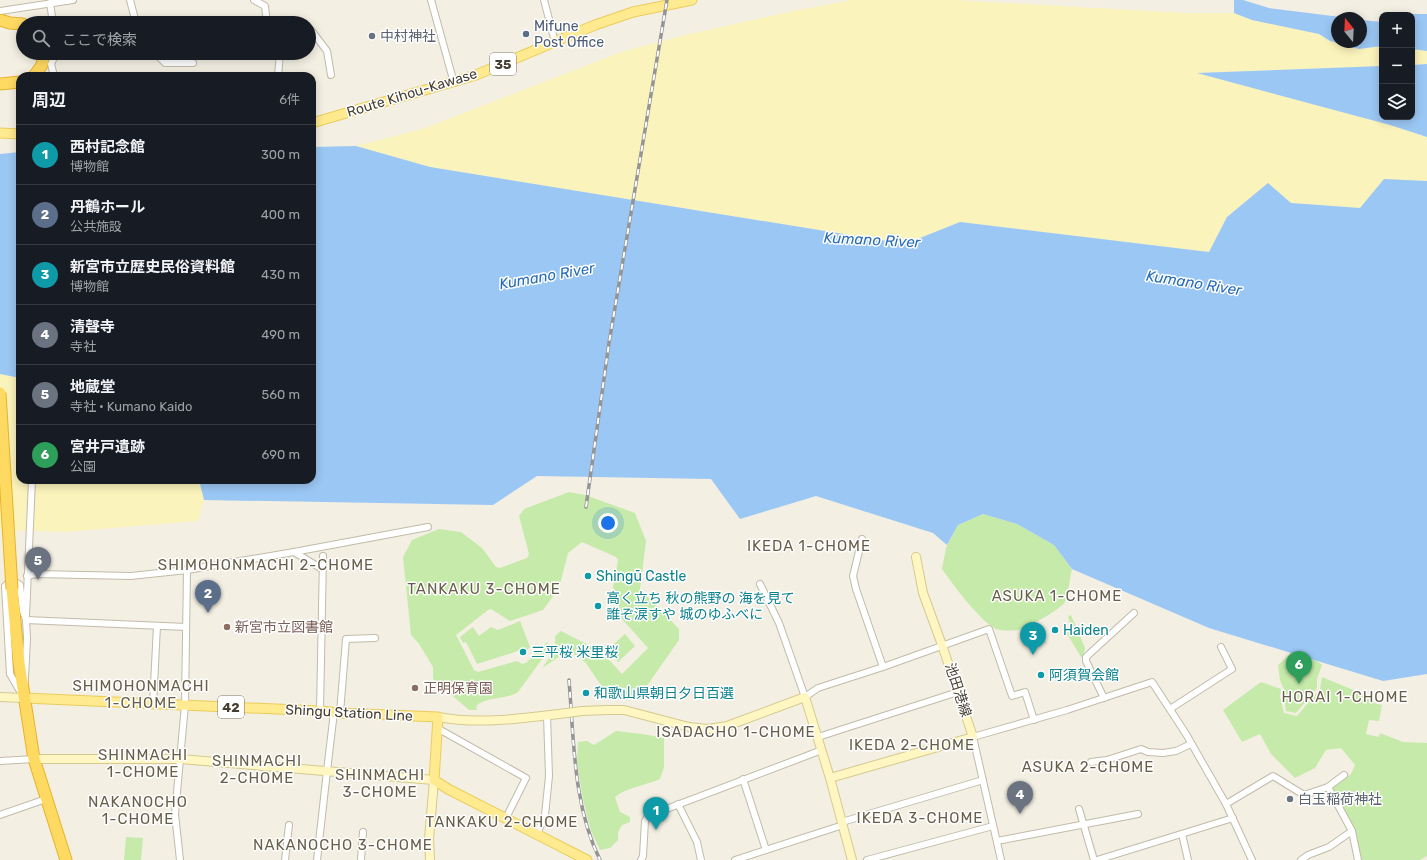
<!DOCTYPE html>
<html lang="ja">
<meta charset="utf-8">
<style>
:root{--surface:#171b24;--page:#242831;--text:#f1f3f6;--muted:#9ea1a6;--line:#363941;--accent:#7c3aed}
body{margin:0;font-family:Rubik,"Noto Sans JP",sans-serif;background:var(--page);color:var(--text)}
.controls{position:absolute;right:12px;top:12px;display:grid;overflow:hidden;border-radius:8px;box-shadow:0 2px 10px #0003}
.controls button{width:36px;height:36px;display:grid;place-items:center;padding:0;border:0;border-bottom:1px solid var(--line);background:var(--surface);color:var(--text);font:20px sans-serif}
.compass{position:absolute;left:1331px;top:12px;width:36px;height:36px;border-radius:50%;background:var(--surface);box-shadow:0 2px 10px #0003;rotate:342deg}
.you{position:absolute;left:608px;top:523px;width:14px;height:14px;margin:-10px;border:3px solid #fff;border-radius:50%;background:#1a73e8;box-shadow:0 0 0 6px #1a73e833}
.badge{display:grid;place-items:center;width:26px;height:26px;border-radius:50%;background:var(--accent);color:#fff;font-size:13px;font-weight:700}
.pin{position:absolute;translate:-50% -33px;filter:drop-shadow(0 1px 2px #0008)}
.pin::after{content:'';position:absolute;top:21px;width:14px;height:12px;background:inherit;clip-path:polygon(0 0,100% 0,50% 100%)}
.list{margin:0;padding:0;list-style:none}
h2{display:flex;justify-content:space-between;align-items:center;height:52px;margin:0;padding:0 16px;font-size:17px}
h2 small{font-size:13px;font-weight:400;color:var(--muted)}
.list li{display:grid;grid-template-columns:26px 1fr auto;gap:12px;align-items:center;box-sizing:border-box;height:60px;padding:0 16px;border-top:1px solid var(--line)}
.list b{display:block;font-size:15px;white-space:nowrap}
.list p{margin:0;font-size:13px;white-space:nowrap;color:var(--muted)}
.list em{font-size:13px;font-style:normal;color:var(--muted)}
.icon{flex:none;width:22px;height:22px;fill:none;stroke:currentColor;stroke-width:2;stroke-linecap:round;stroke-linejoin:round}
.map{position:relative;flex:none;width:1427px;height:860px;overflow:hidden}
.search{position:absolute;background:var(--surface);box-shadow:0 2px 10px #0003;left:16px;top:16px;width:300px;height:44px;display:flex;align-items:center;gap:10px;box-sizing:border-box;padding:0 14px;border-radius:22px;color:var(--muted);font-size:15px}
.panel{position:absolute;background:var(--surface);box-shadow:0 2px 10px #0003;left:16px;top:72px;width:300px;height:412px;border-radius:12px}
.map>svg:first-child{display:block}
</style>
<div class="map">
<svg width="1427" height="860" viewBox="0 0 1427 860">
<rect width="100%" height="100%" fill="#f3efe3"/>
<g fill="#c6eaa9">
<path d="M569,492l16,3 50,18 11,28 -6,48 39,40v11l-35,50 -19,9 -15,-2 -6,-7 -18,-27 -7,-6 -10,-5 -6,2 -21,14c7,-9 15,-20 13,-32l6,-5 41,21 20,22 26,-26 -26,-29 -9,-32 5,-27 -2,-3 -34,-15 -14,11 -9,35 -16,22 -33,11 -19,-12 -3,1 -32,25 18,35 4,2 39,-11 5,3 4,-1 22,-22 -3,14 -27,37c-12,8 -31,4 -42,14l1,4h-8l-36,-31v-12l-14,-23 -8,-9 -8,-78 9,-17 27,-11 22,3 21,16 14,19 4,1 27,-10 2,-4 -10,-38 5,-7z"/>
<path d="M983,514l34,10 37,21 18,24c-2,7 -4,28 -7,33 -4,7 -38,26 -47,28 -5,1 -19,1 -24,-2 -18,-12 -39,-41 -52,-59l4,-21 12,-23z"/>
<polygon points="1071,615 1085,648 1083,657 1081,657 1067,634 1071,627 1068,617"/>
<polygon points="520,621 530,647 523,654 518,651 477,664 466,642 463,643 460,637 473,627 479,636 491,627 498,630"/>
<polygon points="1037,624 1043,634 1042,635 1050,649 1047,644 1038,639 1033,628"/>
<polygon points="625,634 635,646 618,662 607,650"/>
<polygon points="1291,653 1317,661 1322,665 1317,679 1317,688 1296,713 1286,711 1284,697 1284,690 1280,680 1278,665"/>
<polygon points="1322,677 1370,697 1370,702 1382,705 1379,721 1369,720 1366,734 1379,737 1380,733 1403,742 1427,743 1427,856 1420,860 1361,860 1331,788 1351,774 1355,765 1341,748 1326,750 1315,768 1295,778 1271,754 1260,734 1242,742 1223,710 1261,682 1281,689 1280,697 1284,713 1297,716 1320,689"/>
<path d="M616,731l26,3 22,4v29l-4,12c-13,6 -35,9 -45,18l5,15 10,5v5l-8,3 -4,7v8l-8,8 -10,2 -9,-19 -8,-31 -6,-38 1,-20 9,-1 7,4z"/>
<polygon points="126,837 143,838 141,860 124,860"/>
</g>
<g fill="#faf3bb">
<polygon points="852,0 954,0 1186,13 1234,13 1252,20 1319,34 1330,41 1359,49 1382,46 1382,66 1199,73 1390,125 1427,137 1427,181 1384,179 1360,208 1291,203 1227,217 1209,252 960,222 905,244 430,167 356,146 422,129 624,51 685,35 798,10"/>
<polygon points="1412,48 1427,49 1427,64 1412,65"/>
<polygon points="0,374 20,378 20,480 199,480 204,500 198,521 65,532 0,530"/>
</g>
<g fill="#9bc7f4">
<polygon points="1234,0 1243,0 1269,8 1349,18 1337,18 1337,42 1361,42 1361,20 1382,22 1382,46 1359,49 1330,41 1319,34 1252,20 1234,13"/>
<polygon points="1407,14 1427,14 1427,51 1412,49 1412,15 1405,15"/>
<polygon points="1427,64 1427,137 1390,125 1197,73 1382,66 1382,117 1412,117 1412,65"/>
<polygon points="356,146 430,167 905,244 960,222 1209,252 1227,217 1268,183 1291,203 1360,208 1384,179 1427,181 1427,674 1383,681 1209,628 1072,569 1054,545 1017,524 983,514 958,525 947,545 933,533 816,496 740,519 711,479 537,476 493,505 204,500 199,480 312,480 312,147"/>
<polygon points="20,152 20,378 0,374 0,154"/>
</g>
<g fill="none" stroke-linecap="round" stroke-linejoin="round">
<defs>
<g id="street">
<polyline points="130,0 136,23"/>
<polyline points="254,0 265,6 267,23"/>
<polyline points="431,0 454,83"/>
<polyline points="544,0 555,42"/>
<polyline points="50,3 53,23"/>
<polyline points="0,11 73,0"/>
<polyline points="309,30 311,30 327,51 331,75"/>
<polyline points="155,53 165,63 193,63"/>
<polyline points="54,76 51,64 56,53"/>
<polyline points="278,76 280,53"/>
<polyline points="862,539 853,576 856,589 883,667"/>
<polyline points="294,552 322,569"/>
<polyline points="27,576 36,574 131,576 187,570 294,552 428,527"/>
<polygon points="17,583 20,585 23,611 26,620 27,638 24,698 10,674 5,586 7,584"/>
<polyline points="760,584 779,623 805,697 818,688 883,667 989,629 1012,696 1025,692 1034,720"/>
<polyline points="26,616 32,480"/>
<polyline points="26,620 186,627"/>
<polyline points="1104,698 1086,661 1086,657 1134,613"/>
<polyline points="153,704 157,626"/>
<polyline points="1170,709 1232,669 1221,647"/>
<polyline points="320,711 323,556"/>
<polyline points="340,713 346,639 375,638"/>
<polyline points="437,728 526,778 506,818"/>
<polyline points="818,737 958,692"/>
<polyline points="0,761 34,759"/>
<polyline points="1091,762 1107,760 1141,749 1148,752 1163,753 1176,751 1191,744"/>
<polyline points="743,779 766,850"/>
<polyline points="1328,787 1352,831 1358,860"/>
<polyline points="678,804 697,842 701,860"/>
<polyline points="1226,804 1273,776 1304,795 1328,787 1344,775"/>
<polyline points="1079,809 1094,860"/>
<polyline points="0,815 46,799"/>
<polyline points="842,822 983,780"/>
<polyline points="537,834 545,815 549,776 547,715"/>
<polyline points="1182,834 1188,860"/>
<polyline points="997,841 1138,814"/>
<polyline points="180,860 175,814 185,705 187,570"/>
<polyline points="285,860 289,825"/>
<polyline points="317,860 327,771 334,712"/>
<polyline points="361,860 363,832"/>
<polyline points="641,860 643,856 645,821 648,816 822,750"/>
<polyline points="735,860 843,825"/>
<polyline points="867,860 993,826"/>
<polyline points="1001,860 973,737 1067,710 1152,682 1186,734 1226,804 1252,860"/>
<polyline points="1097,860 1233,818"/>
<polyline points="1301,860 1308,855 1329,847 1352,831"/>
</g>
<g id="secondary">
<polyline points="0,697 24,698"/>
<polyline points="582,711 607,710 624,710 689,727 708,729 727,726 805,697 830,778"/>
<path d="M438,717c42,8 86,1 129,-4"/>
<polyline points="34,759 180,759 434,780 429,839 430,860"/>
<polyline points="852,860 830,778 973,737 942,645 923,593 916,557"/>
</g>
<g id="primary">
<polyline points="312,123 476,75 595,25 633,12 692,0"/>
<polyline points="0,133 20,134"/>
<polyline points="24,698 320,711 340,713 438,717 434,780 448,789 587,860"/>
</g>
<g id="highway">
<polyline points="0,20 10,23 23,24"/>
<polyline points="34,76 42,65 44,53"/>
<polyline points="0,84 20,82"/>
<polyline points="12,589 19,663 34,759 66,860"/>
</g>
</defs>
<use href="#street" stroke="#c1bba8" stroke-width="8"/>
<use href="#secondary" stroke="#d5ca90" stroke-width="10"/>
<use href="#primary" stroke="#eacd5a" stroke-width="11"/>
<use href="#highway" stroke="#e6b32a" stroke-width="13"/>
<use href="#street" stroke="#fff" stroke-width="6"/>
<use href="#secondary" stroke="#fff6c1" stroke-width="8"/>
<use href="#primary" stroke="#ffea90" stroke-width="9"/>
<use href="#highway" stroke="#ffda62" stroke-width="11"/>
<defs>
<g id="rail">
<polyline points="586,507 609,343 667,0"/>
<path d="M569,680c5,61 4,125 31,180"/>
</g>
</defs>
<use href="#rail" stroke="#949494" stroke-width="3.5"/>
<use href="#rail" stroke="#fff" stroke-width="2" stroke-dasharray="6" stroke-linecap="butt"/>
<defs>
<polyline id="secondary-bridge" points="567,713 582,711"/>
<polyline id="highway-bridge" points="0,393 12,589"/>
</defs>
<use href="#secondary-bridge" stroke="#d5ca90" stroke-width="10" stroke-linecap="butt"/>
<use href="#highway-bridge" stroke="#e6b32a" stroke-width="13" stroke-linecap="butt"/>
<use href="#secondary-bridge" stroke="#fff6c1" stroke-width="8"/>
<use href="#highway-bridge" stroke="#ffda62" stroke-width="11"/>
</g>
<circle fill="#5c6f8a" stroke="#fff" stroke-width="1.5" cx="526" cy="34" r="4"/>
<g fill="#6b7280" stroke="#fff" stroke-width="1.5">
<circle cx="372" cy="36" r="4"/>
<circle cx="1290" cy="799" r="4"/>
</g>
<g fill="#0f9aa8" stroke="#fff" stroke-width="1.5">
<circle cx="588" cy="576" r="4"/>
<circle cx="598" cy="606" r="4"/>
<circle cx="1055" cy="630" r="4"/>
<circle cx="523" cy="652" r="4"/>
<circle cx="1041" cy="675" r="4"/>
<circle cx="586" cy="693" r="4"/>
</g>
<g fill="#8d6e63" stroke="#fff" stroke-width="1.5">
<circle cx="227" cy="627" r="4"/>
<circle cx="415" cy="688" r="4"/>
</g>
<g text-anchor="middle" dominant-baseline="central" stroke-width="3" stroke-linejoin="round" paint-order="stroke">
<g fill="#fff" stroke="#7d7970" stroke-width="1">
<rect x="490" y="53" width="26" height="22" rx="3"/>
<rect x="218" y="696" width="26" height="22" rx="3"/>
</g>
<g font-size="13" font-weight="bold" fill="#453f33">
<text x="503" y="64">35</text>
<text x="231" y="707">42</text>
</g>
<g font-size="14" fill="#4e5e75" stroke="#fff" text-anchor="start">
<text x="534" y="26">Mifune<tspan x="534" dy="16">Post Office</tspan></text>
</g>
<g font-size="14" fill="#5b616d" stroke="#fff" text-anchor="start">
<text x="380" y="36">中村神社</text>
<text x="1298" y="799">白玉稲荷神社</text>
</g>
<g font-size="14" fill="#453f33" stroke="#fff">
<text transform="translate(412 93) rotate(-17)">Route Kihou-Kawase</text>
<text transform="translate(958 690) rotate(72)">池田港線</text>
<text transform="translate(349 713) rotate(3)">Shingu Station Line</text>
</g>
<g font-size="14" fill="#0d838f" stroke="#fff" text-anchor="start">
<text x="596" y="576">Shingū Castle</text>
<text x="606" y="598">高く立ち 秋の熊野の 海を見て<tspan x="606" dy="16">誰ぞ涙すや 城のゆふべに</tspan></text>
<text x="1063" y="630">Haiden</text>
<text x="531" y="652">三平桜 米里桜</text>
<text x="1049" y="675">阿須賀会館</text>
<text x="594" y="693">和歌山県朝日夕日百選</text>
</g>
<g font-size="14" fill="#785e54" stroke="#fff" text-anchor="start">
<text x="235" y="627">新宮市立図書館</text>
<text x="423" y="688">正明保育園</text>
</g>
<g font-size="15" font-style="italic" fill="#276cb6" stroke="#fff">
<text transform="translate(872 240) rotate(3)">Kumano River</text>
<text transform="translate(547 276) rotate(-10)">Kumano River</text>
<text transform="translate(1194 283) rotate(9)">Kumano River</text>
</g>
<g font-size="15" letter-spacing="1" fill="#685f4a" stroke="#fff">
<text x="809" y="546">IKEDA 1-CHOME</text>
<text x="266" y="565">SHIMOHONMACHI 2-CHOME</text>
<text x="484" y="589">TANKAKU 3-CHOME</text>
<text x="1057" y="596">ASUKA 1-CHOME</text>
<text x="141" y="686">SHIMOHONMACHI<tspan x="141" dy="17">1-CHOME</tspan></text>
<text x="1345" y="697">HORAI 1-CHOME</text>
<text x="736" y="732">ISADACHO 1-CHOME</text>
<text x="912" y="745">IKEDA 2-CHOME</text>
<text x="143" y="755">SHINMACHI<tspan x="143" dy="17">1-CHOME</tspan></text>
<text x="257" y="761">SHINMACHI<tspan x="257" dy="17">2-CHOME</tspan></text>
<text x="1088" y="767">ASUKA 2-CHOME</text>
<text x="380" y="775">SHINMACHI<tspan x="380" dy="17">3-CHOME</tspan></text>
<text x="138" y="802">NAKANOCHO<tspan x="138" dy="17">1-CHOME</tspan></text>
<text x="920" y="818">IKEDA 3-CHOME</text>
<text x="502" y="822">TANKAKU 2-CHOME</text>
<text x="343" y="845">NAKANOCHO 3-CHOME</text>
</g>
</g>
</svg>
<div class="controls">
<button>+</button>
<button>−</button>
<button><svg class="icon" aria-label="layers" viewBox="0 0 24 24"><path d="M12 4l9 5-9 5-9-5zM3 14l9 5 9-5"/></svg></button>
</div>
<svg class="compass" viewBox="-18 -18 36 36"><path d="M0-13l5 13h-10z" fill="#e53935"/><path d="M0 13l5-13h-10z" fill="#9ea1a6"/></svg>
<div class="you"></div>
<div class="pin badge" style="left:656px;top:830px;background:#0f9aa8">1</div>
<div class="pin badge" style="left:208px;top:613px;background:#5c6f8a">2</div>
<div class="pin badge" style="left:1033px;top:655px;background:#0f9aa8">3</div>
<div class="pin badge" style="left:1020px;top:814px;background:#6b7280">4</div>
<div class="pin badge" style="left:38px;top:580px;background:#6b7280">5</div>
<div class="pin badge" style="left:1299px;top:684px;background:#2e9e5b">6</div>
<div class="search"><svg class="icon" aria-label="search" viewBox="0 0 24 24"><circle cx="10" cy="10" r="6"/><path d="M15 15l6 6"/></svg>ここで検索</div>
<section class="panel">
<h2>周辺<small>6件</small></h2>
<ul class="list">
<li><span class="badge" style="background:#0f9aa8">1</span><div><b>西村記念館</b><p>博物館</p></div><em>300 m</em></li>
<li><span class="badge" style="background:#5c6f8a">2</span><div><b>丹鶴ホール</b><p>公共施設</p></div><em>400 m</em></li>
<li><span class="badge" style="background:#0f9aa8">3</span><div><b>新宮市立歴史民俗資料館</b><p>博物館</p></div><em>430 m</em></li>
<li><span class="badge" style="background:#6b7280">4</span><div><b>清聲寺</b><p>寺社</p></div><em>490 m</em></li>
<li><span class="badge" style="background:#6b7280">5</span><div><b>地蔵堂</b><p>寺社 · Kumano Kaido</p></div><em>560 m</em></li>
<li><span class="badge" style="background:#2e9e5b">6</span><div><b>宮井戸遺跡</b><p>公園</p></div><em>690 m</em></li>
</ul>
</section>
</div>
